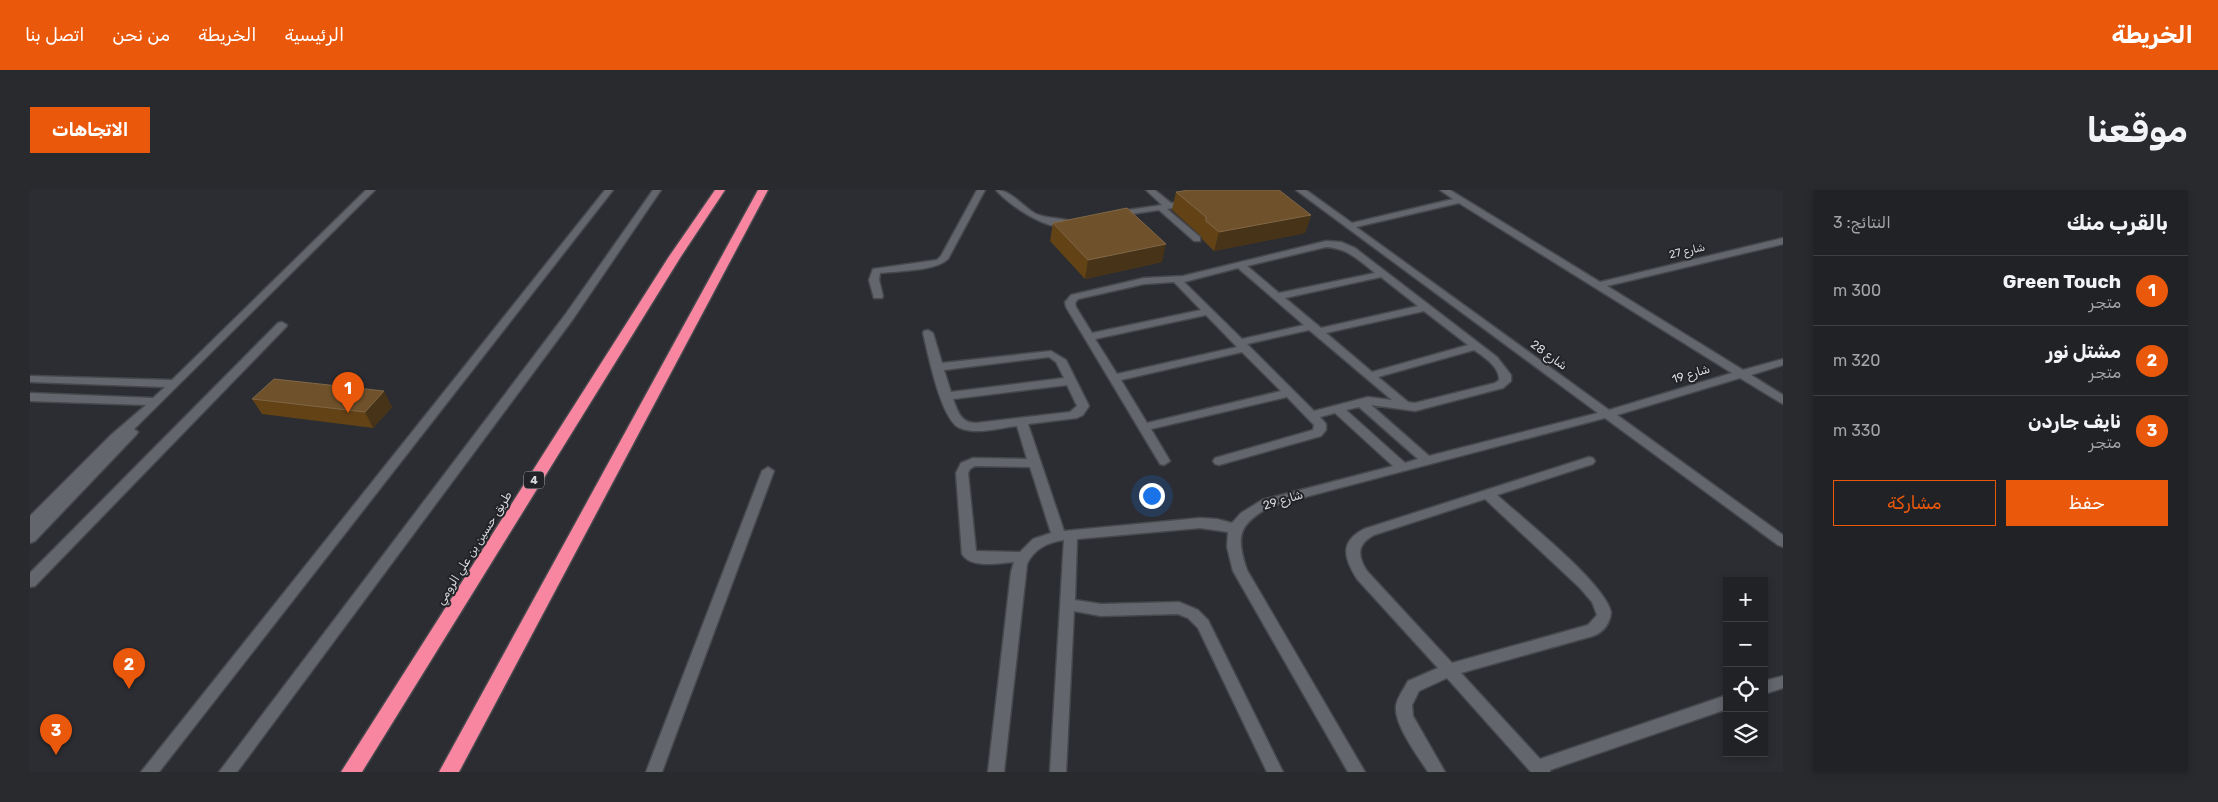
<!DOCTYPE html>
<html lang="ar">
<meta charset="utf-8">
<style>
:root{--surface:#202226;--page:#282a2e;--text:#f1f3f6;--muted:#a2a4a7;--line:#3d3f43;--accent:#ea580c}
body{margin:0;font-family:Rubik,Cairo,sans-serif;background:var(--page);color:var(--text);direction:rtl}
.controls{position:absolute;right:15px;bottom:15px;display:grid;overflow:hidden;border-radius:0px;box-shadow:0 2px 8px #0003}
.controls button{width:45px;height:45px;display:grid;place-items:center;padding:0;border:0;border-bottom:1px solid var(--line);background:var(--surface);color:var(--text);font:25px sans-serif}
.you{position:absolute;left:1121px;top:305px;width:18px;height:18px;margin:-12px;border:4px solid #fff;border-radius:50%;background:#1a73e8;box-shadow:0 0 0 8px #1a73e833}
.badge{display:grid;place-items:center;width:32px;height:32px;border-radius:50%;background:var(--accent);color:#fff;font-size:16px;font-weight:700}
.pin{position:absolute;translate:-50% -41px;filter:drop-shadow(0 1px 2px #0008)}
.pin::after{content:'';position:absolute;top:26px;width:18px;height:15px;background:inherit;clip-path:polygon(0 0,100% 0,50% 100%)}
.list{margin:0;padding:0;list-style:none}
h2{display:flex;justify-content:space-between;align-items:center;height:65px;margin:0;padding:0 20px;font-size:21px}
h2 small{font-size:16px;font-weight:400;color:var(--muted)}
.list li{display:grid;grid-template-columns:32px 1fr auto;gap:15px;align-items:center;box-sizing:border-box;height:70px;padding:0 20px;border-top:1px solid var(--line)}
.list b{display:block;font-size:19px;white-space:nowrap}
.list p{margin:0;font-size:16px;white-space:nowrap;color:var(--muted)}
.list em{font-size:16px;font-style:normal;color:var(--muted)}
.actions{display:flex;gap:10px;padding:15px 20px}
.actions a{flex:1;padding:11px 0;border:1px solid var(--accent);border-radius:0px;text-align:center;font-size:18px;color:var(--accent)}
.actions .main{background:var(--accent);color:#fff}
.icon{flex:none;width:28px;height:28px;fill:none;stroke:currentColor;stroke-width:2;stroke-linecap:round;stroke-linejoin:round}
.map{position:relative;flex:none;width:1753px;height:582px;overflow:hidden;direction:ltr;border-radius:0px}
header{display:flex;align-items:center;gap:30px;box-sizing:border-box;height:70px;padding:0 25px;background:var(--accent);color:#fff}
header strong{font-size:24px}
nav{display:flex;gap:28px;margin-inline-start:auto;font-size:18px}
.intro{display:flex;align-items:center;justify-content:space-between;box-sizing:border-box;height:120px;padding:0 30px}
h1{margin:0;font-size:35px}
.button{padding:12px 22px;border-radius:0px;background:var(--accent);color:#fff;font-size:18px;font-weight:700}
main{display:flex;gap:30px;padding:0 30px}
aside{flex:1;background:var(--surface);border-radius:0px;box-shadow:0 2px 8px #0003}
.map>svg:first-child{display:block}
</style>
<header>
<strong>الخريطة</strong>
<nav><a>الرئيسية</a><a>الخريطة</a><a>من نحن</a><a>اتصل بنا</a></nav>
</header>
<div class="intro"><h1>موقعنا</h1><a class="button">الاتجاهات</a></div>
<main>
<aside>
<h2>بالقرب منك<small>النتائج: 3</small></h2>
<ul class="list">
<li><span class="badge">1</span><div><b>Green Touch</b><p>متجر</p></div><em>300 m</em></li>
<li><span class="badge">2</span><div><b>مشتل نور</b><p>متجر</p></div><em>320 m</em></li>
<li><span class="badge">3</span><div><b>نايف جاردن</b><p>متجر</p></div><em>330 m</em></li>
</ul>
<div class="actions"><a class="main">حفظ</a><a>مشاركة</a></div>
</aside>
<div class="map">
<svg width="1753" height="582" viewBox="0 0 1753 582">
<rect width="100%" height="100%" fill="#2b2d32"/>
<g fill="none" stroke-linecap="round" stroke-linejoin="round">
<defs>
<g id="minor">
<polygon points="336,0 345,0 104,239 108,242 106,245 5,351 0,353 0,326 81,245 116,215 0,211 0,203 123,208 135,197 0,192 0,186 142,190"/>
<polygon points="575,0 583,0 129,582 111,582"/>
<polygon points="623,0 631,0 543,129 207,582 189,582 535,125"/>
<path d="M947,0h8l-37,69c-12,12 -50,12 -68,14l-1,7 4,16 -1,2h-8l-5,-18 4,-11 64,-9 4,-4z"/>
<path d="M966,0c15,0 26,16 40,24 11,5 33,4 38,9 -19,15 -65,-18 -78,-33z"/>
<polygon points="1116,0 1125,0 1141,13 1161,11 1161,15 1137,19 1170,47 1170,51 1164,51 1129,20 1081,27 1081,23 1084,22 1132,15"/>
<path d="M1266,0h10l46,33 101,-24 -13,-9h10l150,92 183,-44v6l-176,42 136,84 40,-11v6l-32,10 32,20v9l-43,-26 -123,37 166,120v12l-5,-2 -173,-127 -334,88c-32,18 -36,29 -24,64l118,202h-17l-115,-201 -6,-24 1,-15 -28,-4 -123,11 -2,61 26,4 78,-2 19,8 10,10 75,152h-16l-69,-144 -10,-10 -10,-4 -77,2 -27,-5 -8,161h-16l14,-232c-16,2 -30,9 -37,24l-23,208h-16l23,-200 3,-10c-15,1 -43,7 -52,-8l-6,-81 5,-10 12,-5 54,1 -10,-33c-18,2 -40,9 -57,2 -19,-7 -32,-75 -37,-95l1,-2 4,-1 5,3 9,30 109,-12 15,9 23,46 -6,9 -6,3 -49,6 36,107 136,-13 17,1 15,4 9,-10 21,-13 131,-34 -58,-53 -15,4 6,7v6l-5,6 -102,29 -4,-1 -2,-3 2,-3 98,-28 1,-5 -27,-28 -136,32 19,32 -6,4 -4,-1 -94,-157 -1,-5 6,-7 73,-17 39,-2 143,-35 15,1 14,6 142,109 14,18v6l-8,7 -88,23 -44,-6 58,51 169,-43zM1429,13l273,170 -123,37 -253,-183zM1296,57c21,1 33,13 49,26l-96,20 -32,-27zM1208,78l66,57 -62,14 -58,-57zM1351,87l37,29 -97,22 -36,-30zM1144,92l27,28 -109,23 -16,-26 -1,-4 3,-4 66,-15zM1394,121l44,34 -96,27 -46,-39zM1176,125l31,32 -120,27 -22,-35zM1279,140l5,4 78,66 -24,-3 -54,14 -67,-67zM1444,160c10,7 26,17 25,30l-4,3 -80,20 -7,-1 -30,-25zM1212,162l39,39 -134,32 -26,-43zM1019,167l7,5 8,16 -113,14 -7,-22zM1037,195l10,21 -7,6 -94,11c-15,0 -18,-11 -23,-24zM1329,217l59,52 -13,4 -59,-53zM945,276l55,1 21,66 -18,6 -13,13 -44,-1 -8,-78 2,-4z"/>
<polygon points="252,132 257,135 256,137 5,396 0,397 0,383 248,133"/>
<path d="M1559,267l4,1 2,3 -2,3 -96,31c25,23 107,87 114,117 -1,11 -7,20 -18,24l-132,37 79,86 187,-64v14l-177,61v2h-19l-84,-94 -28,13 -7,14 1,11 32,56h-17c-10,-16 -34,-47 -32,-66 1,-8 8,-17 12,-25l30,-13 -81,-89c-13,-21 -18,-37 7,-50zM1455,309l95,89 12,14 5,13 -9,10 -136,38 -85,-92c-10,-15 -10,-27 7,-36z"/>
<polygon points="738,277 744,281 632,582 616,582 732,281"/>
<polygon points="1753,486 1753,498 1734,504 1734,491"/>
</g>
<g id="highway">
<polygon points="685,0 695,0 650,68 332,582 311,582 638,68"/>
<polygon points="728,0 738,0 429,582 409,582"/>
</g>
</defs>
<use href="#minor" stroke="#46484c" stroke-width="3"/>
<use href="#highway" stroke="#46484c" stroke-width="3"/>
<use href="#minor" fill="#64666d" fill-rule="evenodd"/>
<use href="#highway" fill="#f986a0" fill-rule="evenodd"/>
</g>
<g fill="#634216">
<polygon points="1146,2 1281,25 1275,43 1184,61 1172,49 1171,46 1142,20"/>
<polygon points="1023,33 1132,72 1055,89 1020,51"/>
<polygon points="222,209 362,217 343,238 232,224"/>
</g>
<g fill="#473318">
<polygon points="1281,25 1275,43 1184,61 1189,42"/>
<polygon points="1136,54 1132,72 1055,89 1058,70"/>
<polygon points="354,201 362,217 343,238 335,222"/>
</g>
<g fill="#6f522b" stroke="#806747">
<polygon points="1160,0 1249,0 1281,25 1189,42 1176,31 1176,27 1146,2"/>
<polygon points="1097,18 1136,54 1058,70 1023,33"/>
<polygon points="244,189 354,201 335,222 222,209"/>
</g>
<g text-anchor="middle" dominant-baseline="central" stroke-width="4" stroke-linejoin="round" paint-order="stroke">
<g font-size="11" fill="#d7d8dc" stroke="#212328">
<text transform="translate(1657 61) rotate(-13)">شارع 27</text>
</g>
<rect fill="#212328" stroke="#a0a2a6" stroke-width="1" x="494" y="281.5" width="20" height="17" rx="4"/>
<g font-size="11" font-weight="bold" fill="#d7d8dc">
<text x="504" y="290">4</text>
</g>
<g font-size="12" fill="#d7d8dc" stroke="#212328">
<text transform="translate(1519 165) rotate(36)">شارع 28</text>
<text transform="translate(1661 184) rotate(-17)">شارع 19</text>
<text transform="translate(1253 310) rotate(-17)">شارع 29</text>
<text transform="translate(444 358) rotate(-58)">طريق حسين بن علي الرومي</text>
</g>
</g>
</svg>
<div class="controls">
<button>+</button>
<button>−</button>
<button><svg class="icon" aria-label="locate" viewBox="0 0 24 24"><circle cx="12" cy="12" r="6"/><path d="M12 2v4M12 18v4M2 12h4M18 12h4"/></svg></button>
<button><svg class="icon" aria-label="layers" viewBox="0 0 24 24"><path d="M12 4l9 5-9 5-9-5zM3 14l9 5 9-5"/></svg></button>
</div>
<div class="you"></div>
<div class="pin badge" style="left:318px;top:223px">1</div>
<div class="pin badge" style="left:99px;top:499px">2</div>
<div class="pin badge" style="left:26px;top:565px">3</div>
</div>
</main>
